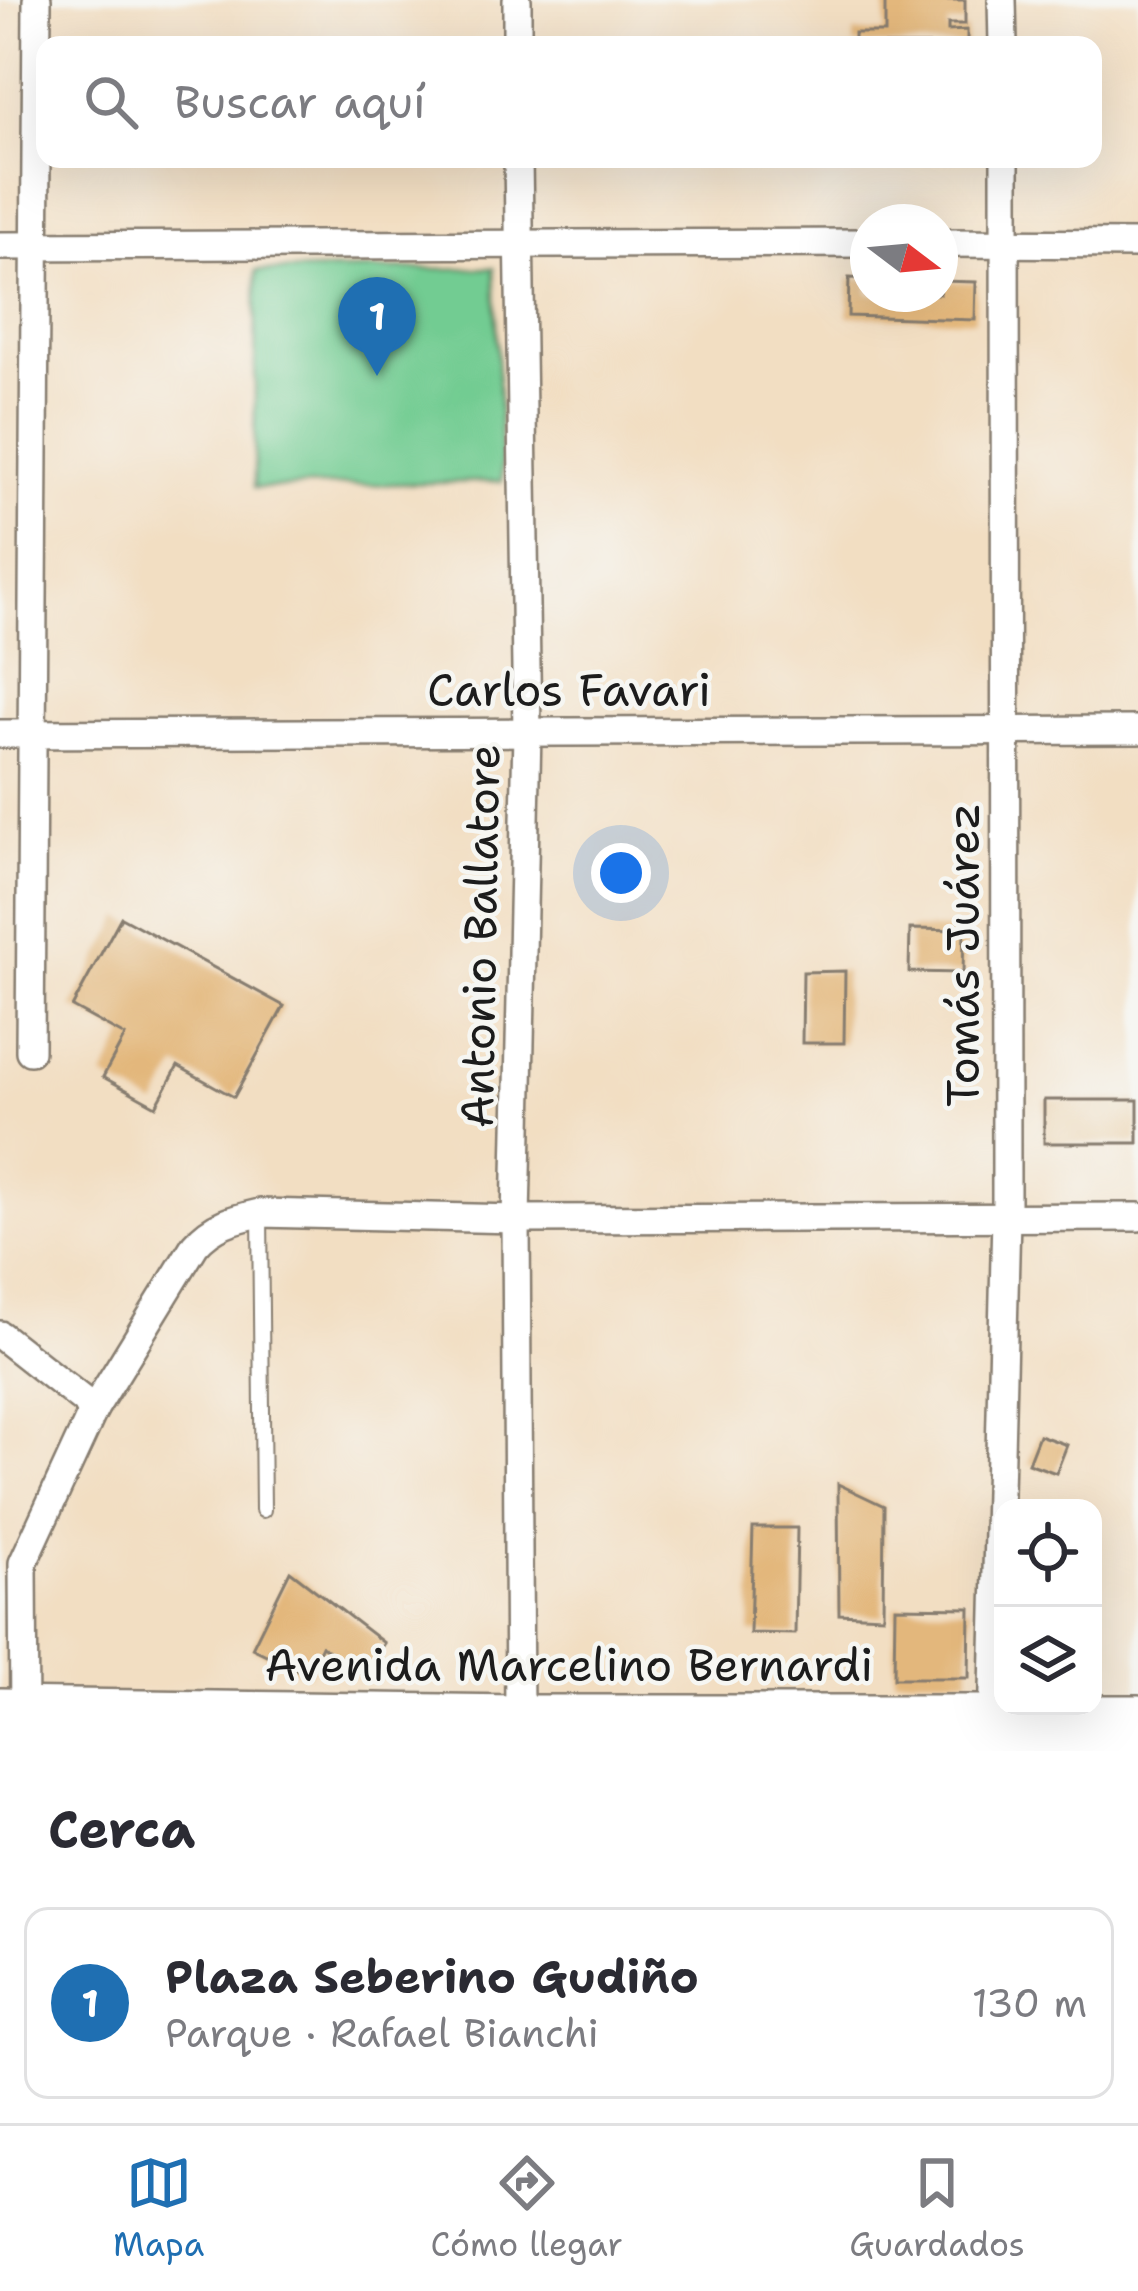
<!DOCTYPE html>
<html lang="es">
<meta charset="utf-8">
<style>
:root{--surface:#fff;--page:#f2f2f3;--text:#2b2b33;--muted:#7c7c81;--line:#e1e1e2;--accent:#1f6fb2}
body{margin:0;font-family:"Shantell Sans",sans-serif;background:var(--page);color:var(--text)}
.controls{position:absolute;right:36px;bottom:36px;display:grid;overflow:hidden;border-radius:24px;box-shadow:0 12px 48px #0002}
.controls button{width:108px;height:108px;display:grid;place-items:center;padding:0;border:0;border-bottom:3px solid var(--line);background:var(--surface);color:var(--text);font:60px sans-serif}
.compass{position:absolute;left:850px;top:204px;width:108px;height:108px;border-radius:50%;background:var(--surface);box-shadow:0 12px 48px #0002;rotate:106deg}
.you{position:absolute;left:621px;top:873px;width:42px;height:42px;margin:-30px;border:9px solid #fff;border-radius:50%;background:#1a73e8;box-shadow:0 0 0 18px #1a73e833}
.badge{display:grid;place-items:center;width:78px;height:78px;border-radius:50%;background:var(--accent);color:#fff;font-size:39px;font-weight:700}
.pin{position:absolute;translate:-50% -99px;filter:drop-shadow(0 3px 6px #0008)}
.pin::after{content:'';position:absolute;top:63px;width:42px;height:36px;background:inherit;clip-path:polygon(0 0,100% 0,50% 100%)}
.list{margin:0;padding:0;list-style:none}
h2{display:flex;justify-content:space-between;align-items:center;height:156px;margin:0;padding:0 48px;font-size:51px}
h2 small{font-size:39px;font-weight:400;color:var(--muted)}
.list li{display:grid;grid-template-columns:78px 1fr auto;gap:36px;align-items:center;box-sizing:border-box;height:192px;margin:0 24px 24px;padding:0 24px;border:3px solid var(--line);border-radius:24px}
.list b{display:block;font-size:45px;white-space:nowrap}
.list p{margin:0;font-size:39px;white-space:nowrap;color:var(--muted)}
.list em{font-size:39px;font-style:normal;color:var(--muted)}
.icon{flex:none;width:66px;height:66px;fill:none;stroke:currentColor;stroke-width:2;stroke-linecap:round;stroke-linejoin:round}
.map{position:relative;flex:none;width:1138px;height:1751px;overflow:hidden}
.search{position:absolute;background:var(--surface);box-shadow:0 12px 48px #0002;left:36px;right:36px;top:36px;height:132px;display:flex;align-items:center;gap:30px;box-sizing:border-box;padding:0 42px;border-radius:24px;color:var(--muted);font-size:45px}
.sheet{height:372px;background:var(--surface)}
nav{display:flex;justify-content:space-around;align-items:center;box-sizing:border-box;height:168px;border-top:3px solid var(--line);background:var(--surface);font-size:33px;color:var(--muted)}
nav a{display:grid;justify-items:center;gap:6px}
nav .on{color:var(--accent)}
.map>svg:first-child{display:block}
</style>
<div class="map">
<svg width="1138" height="1751" viewBox="0 0 1138 1751">
<rect width="100%" height="100%" fill="#f6f6f2"/>
<filter id="ink" filterUnits="userSpaceOnUse"><feTurbulence type="fractalNoise" baseFrequency=".00833" numOctaves="2"/><feDisplacementMap in="SourceGraphic" scale="24" xChannelSelector="R" yChannelSelector="G"/><feConvolveMatrix kernelMatrix="1 2 1 2 8 2 1 2 1" color-interpolation-filters="sRGB"/></filter>
<filter id="wash" filterUnits="userSpaceOnUse"><feTurbulence type="fractalNoise" baseFrequency=".004" numOctaves="4" result="noise"/><feDisplacementMap in="SourceGraphic" scale="48" xChannelSelector="R" yChannelSelector="G"/><feGaussianBlur stdDeviation="2.7" result="paint"/><feColorMatrix in="noise" values="0 0 0 0 0 0 0 0 0 0 0 0 0 0 0 0 0 1.4 0 .05"/><feComposite in="paint" operator="in"/></filter>
<g filter="url(#wash)">
<rect width="100%" height="100%" fill="#f2dec2"/>
<polygon fill="#72cc92" stroke="#477457" stroke-width="3" points="494,268 502,481 254,488 256,271"/>
<g id="blocks">
<g fill="#e3b77c">
<polygon points="885,0 965,0 965,24 948,24 948,31 967,30 967,45 854,45 854,33 885,33"/>
<polygon points="849,278 868,279 868,294 940,294 940,281 976,282 975,320 848,316"/>
<polygon points="121,917 284,1006 234,1097 178,1066 156,1106 103,1077 125,1036 72,1007"/>
<polygon points="910,929 964,930 963,973 909,972"/>
<polygon points="845,971 844,1043 802,1043 803,972"/>
<rect x="1044" y="1100" width="94" height="43"/>
<polygon points="1039,1435 1067,1445 1056,1473 1028,1463"/>
<polygon points="838,1484 884,1506 883,1616 839,1614"/>
<polygon points="753,1528 797,1528 795,1634 750,1633"/>
<polygon points="290,1571 384,1643 363,1674 322,1646 308,1675 252,1648"/>
<polygon points="895,1607 970,1608 969,1678 894,1678"/>
</g>
</g>
</g>
<g filter="url(#ink)">
<use href="#blocks" fill-opacity="0" stroke="#877d6f" stroke-width="3"/>
<g fill="none" stroke-linecap="round" stroke-linejoin="round">
<defs>
<polyline id="service" points="260,1213 263,1510"/>
<g id="minor">
<polyline points="517,0 517,45"/>
<polyline points="1002,0 1003,45"/>
<polyline points="518,159 527,732 516,1219 519,1715"/>
<polyline points="940,243 1138,244"/>
<polyline points="0,246 868,243"/>
<polyline points="0,734 1138,730"/>
<polyline points="30,1051 37,0"/>
<polyline points="0,1335 94,1409"/>
<path d="M24,1726l-1,-163 71,-154 101,-164c18,-21 39,-26 65,-32l256,6 622,-2"/>
<polyline points="993,1728 1006,1217 1005,159"/>
</g>
<g id="secondary">
<polyline points="0,1708 519,1715 1138,1715"/>
<polyline points="0,1746 1138,1750"/>
</g>
</defs>
<use href="#service" stroke="#877d6f" stroke-width="18"/>
<use href="#minor" stroke="#877d6f" stroke-width="32"/>
<use href="#secondary" stroke="#877d6f" stroke-width="44"/>
<use href="#service" stroke="#fff" stroke-width="14"/>
<use href="#minor" stroke="#fff" stroke-width="27"/>
<use href="#secondary" stroke="#fff" stroke-width="39"/>
</g>
</g>
<g text-anchor="middle" dominant-baseline="central" stroke-width="9" stroke-linejoin="round" paint-order="stroke">
<g font-size="45" fill="#1c1c1c" stroke="#f6f6f2">
<text x="569" y="690">Carlos Favari</text>
<text transform="translate(480 936) rotate(-89)">Antonio Ballatore</text>
<text transform="translate(963 955) rotate(-90)">Tomás Juárez</text>
<text x="569" y="1665">Avenida Marcelino Bernardi</text>
</g>
</g>
</svg>
<div class="controls">
<button><svg class="icon" aria-label="locate" viewBox="0 0 24 24"><circle cx="12" cy="12" r="6"/><path d="M12 2v4M12 18v4M2 12h4M18 12h4"/></svg></button>
<button><svg class="icon" aria-label="layers" viewBox="0 0 24 24"><path d="M12 4l9 5-9 5-9-5zM3 14l9 5 9-5"/></svg></button>
</div>
<svg class="compass" viewBox="-18 -18 36 36"><path d="M0-13l5 13h-10z" fill="#e53935"/><path d="M0 13l5-13h-10z" fill="#7c7c81"/></svg>
<div class="you"></div>
<div class="pin badge" style="left:377px;top:376px">1</div>
<div class="search"><svg class="icon" aria-label="search" viewBox="0 0 24 24"><circle cx="10" cy="10" r="6"/><path d="M15 15l6 6"/></svg>Buscar aquí</div>
</div>
<section class="sheet">
<h2>Cerca<small></small></h2>
<ul class="list">
<li><span class="badge">1</span><div><b>Plaza Seberino Gudiño</b><p>Parque · Rafael Bianchi</p></div><em>130 m</em></li>
</ul>
</section>
<nav>
<a class="on"><svg class="icon" aria-label="map" viewBox="0 0 24 24"><path d="M3 6l6-2 6 2 6-2v14l-6 2-6-2-6 2zM9 4v14M15 6v14"/></svg>Mapa</a>
<a><svg class="icon" aria-label="directions" viewBox="0 0 24 24"><path d="M12 3l9 9-9 9-9-9zM9 14v-3h6M13 9l2 2-2 2"/></svg>Cómo llegar</a>
<a><svg class="icon" aria-label="saved" viewBox="0 0 24 24"><path d="M7 4h10v16l-5-4-5 4z"/></svg>Guardados</a>
</nav>
